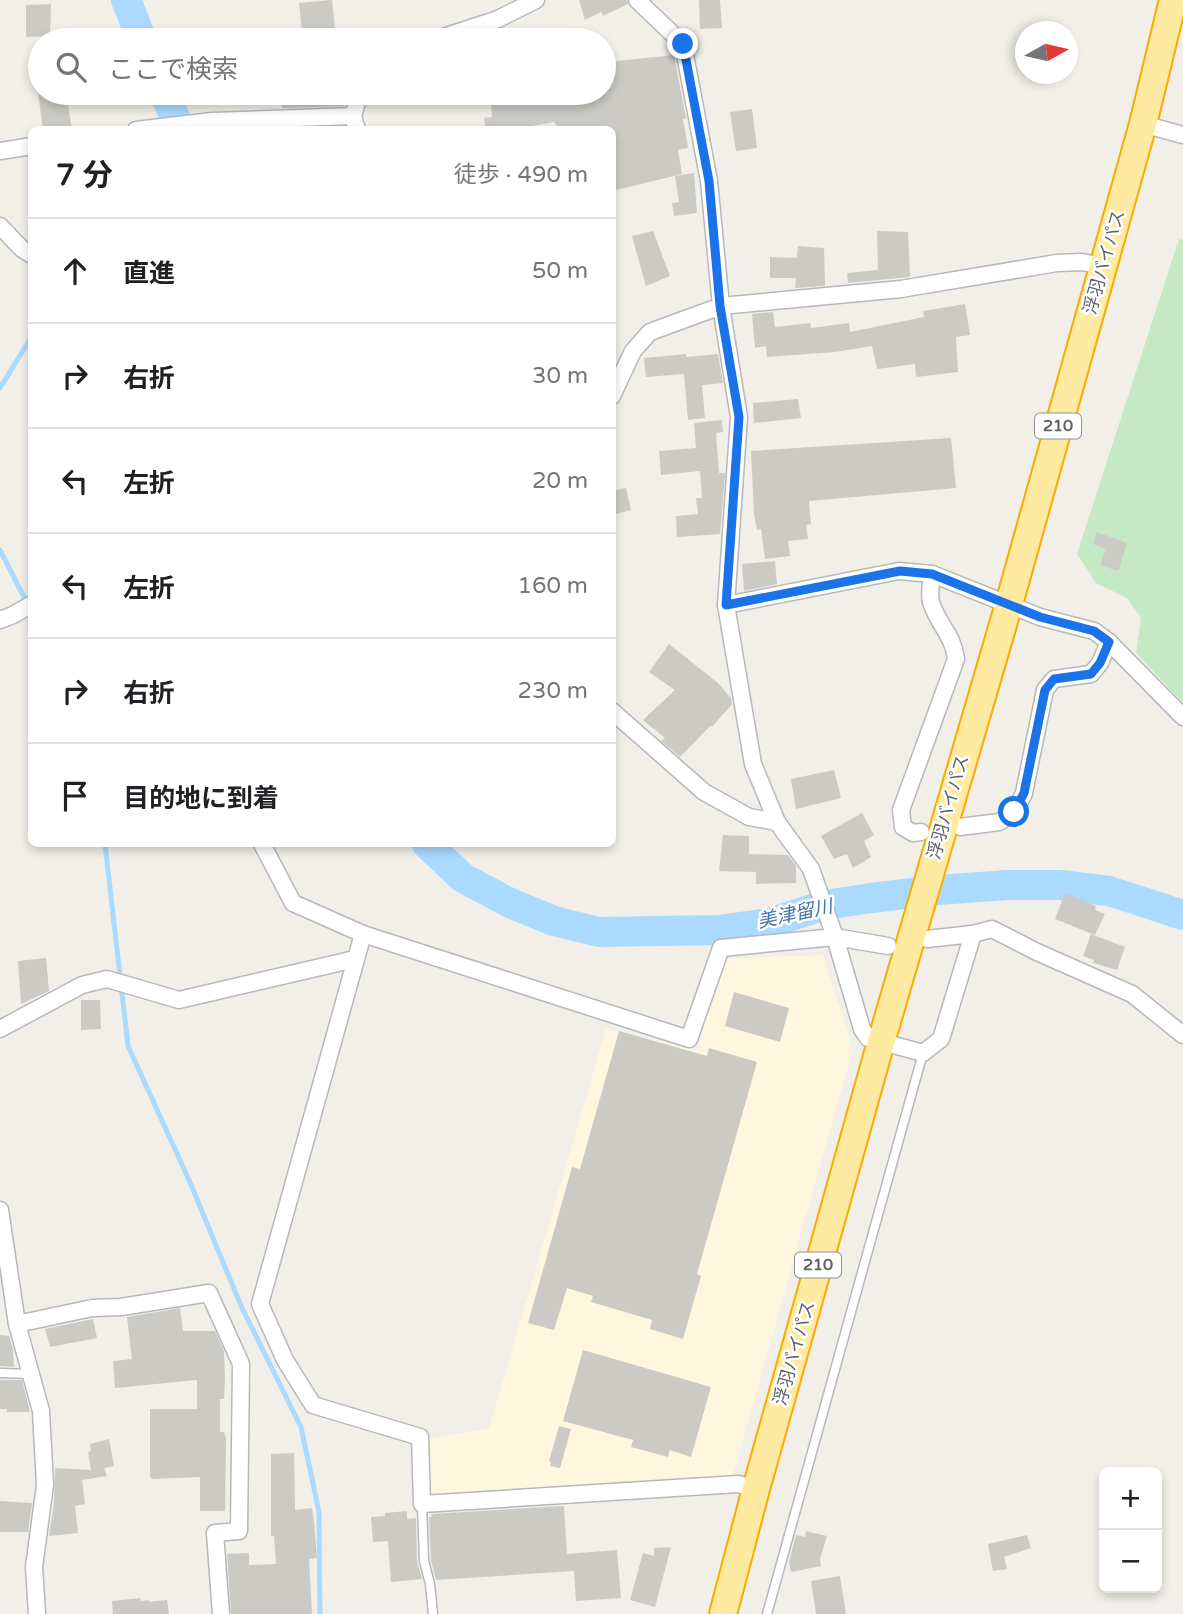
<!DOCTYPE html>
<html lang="ja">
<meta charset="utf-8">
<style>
:root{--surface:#fff;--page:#f6f6f6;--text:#202124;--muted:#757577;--line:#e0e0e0}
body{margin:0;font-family:"Varela Round","Noto Sans JP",sans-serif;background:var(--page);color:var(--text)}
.controls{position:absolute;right:21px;bottom:21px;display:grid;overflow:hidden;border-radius:10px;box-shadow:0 4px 10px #0003}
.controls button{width:63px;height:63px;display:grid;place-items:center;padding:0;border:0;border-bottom:2px solid var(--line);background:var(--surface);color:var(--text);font:35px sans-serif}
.compass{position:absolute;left:1015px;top:21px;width:63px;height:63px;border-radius:50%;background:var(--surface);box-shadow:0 4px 10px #0003;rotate:82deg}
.stop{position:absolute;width:21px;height:21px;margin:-16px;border:5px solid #1a73e8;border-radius:50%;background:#fff}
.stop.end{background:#1a73e8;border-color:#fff;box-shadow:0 2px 7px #0008}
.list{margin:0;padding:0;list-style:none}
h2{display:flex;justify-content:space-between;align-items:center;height:91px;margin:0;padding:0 28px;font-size:30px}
h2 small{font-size:23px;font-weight:400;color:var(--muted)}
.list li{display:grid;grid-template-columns:46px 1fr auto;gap:21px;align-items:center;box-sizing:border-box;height:105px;padding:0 28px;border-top:2px solid var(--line)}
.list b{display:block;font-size:26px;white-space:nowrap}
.list em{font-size:23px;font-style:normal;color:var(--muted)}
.icon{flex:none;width:38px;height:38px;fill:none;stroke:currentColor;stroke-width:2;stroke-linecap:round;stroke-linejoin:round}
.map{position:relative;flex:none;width:1183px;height:1614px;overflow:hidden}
.search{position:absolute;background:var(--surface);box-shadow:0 4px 10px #0003;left:28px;top:28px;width:588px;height:77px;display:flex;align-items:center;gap:18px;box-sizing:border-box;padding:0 24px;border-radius:38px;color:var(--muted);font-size:26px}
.panel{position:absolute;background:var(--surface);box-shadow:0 4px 10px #0003;left:28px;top:126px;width:588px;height:721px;border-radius:10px}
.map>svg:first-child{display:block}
</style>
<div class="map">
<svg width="1183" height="1614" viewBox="0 0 1183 1614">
<rect width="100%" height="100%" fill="#f1efe8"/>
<polygon fill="#fef7e0" points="823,955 853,1049 732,1479 428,1496 426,1440 489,1428 606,1029 698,1050 721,959"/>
<polygon fill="#c5e8c5" points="1179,239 1183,240 1183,703 1136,653 1141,618 1127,598 1096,583 1077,554"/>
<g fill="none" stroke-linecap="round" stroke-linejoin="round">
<g stroke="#aadaff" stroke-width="5">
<polyline points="0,388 32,336"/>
<polyline points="0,550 27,603"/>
<polyline points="105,844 128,1046 189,1180 242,1308 301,1427 319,1512 320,1614"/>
</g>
<g stroke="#aadaff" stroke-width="30">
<polyline points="126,0 142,40"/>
<polyline points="164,93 181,130"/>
<polyline points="427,844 463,878 510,903 554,921 599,932 719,930 769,923 825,905 871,898 938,890 1007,885 1061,885 1109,891 1183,915"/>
</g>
</g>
<g fill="#cccac5">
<polygon points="332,0 336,40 303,40 299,3"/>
<polygon points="579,0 627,0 628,4 603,16 601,12 585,20"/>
<polygon points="699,0 720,0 722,28 700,29"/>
<polygon points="51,4 50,36 26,37 26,5"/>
<polygon points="674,55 686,118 683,119 688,148 678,150 682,174 612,191 612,130 560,130 554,122 511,130 486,130 484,118 492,117 490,93 604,93 604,67 617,61"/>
<polygon points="38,93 66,93 72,130 43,130"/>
<polygon points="311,93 343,93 344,106 282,108 282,98 312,97"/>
<polygon points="752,109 757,148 736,151 730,112"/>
<polygon points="694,173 697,213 674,216 672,203 679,202 675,176"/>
<polygon points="653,231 670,276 646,286 632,236"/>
<polygon points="877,231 908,232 910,277 848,283 847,273 878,270"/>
<polygon points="798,246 824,248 825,286 795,288 796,278 770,278 770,257 797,258"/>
<polygon points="965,304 970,335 956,337 958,372 916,377 915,364 877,369 872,346 835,352 767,357 766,346 755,348 752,314 773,312 775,327 810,323 811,328 849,323 850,332 924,317 923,311"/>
<polygon points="686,354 686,357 718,354 723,383 702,385 705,418 688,420 684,374 646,377 644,358"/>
<polygon points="798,399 801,418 754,423 753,403"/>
<polygon points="722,420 723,432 716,433 719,473 725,473 720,534 677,537 676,516 698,514 696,498 702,498 700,471 661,475 659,451 696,448 694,423"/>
<polygon points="951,438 956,488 809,501 811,524 806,525 808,539 788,541 790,556 765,559 761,529 757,530 754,514 751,451"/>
<polygon points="626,488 631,510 612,515 612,491"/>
<polygon points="1097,532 1127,543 1118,571 1100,565 1106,549 1093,544"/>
<polygon points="775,561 777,584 744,591 742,564"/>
<polygon points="669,644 718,683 731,698 732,704 712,727 711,725 680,757 661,741 665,738 643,720 675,690 649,672"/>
<polygon points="834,770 841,798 796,809 791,779"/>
<polygon points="862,813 874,835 864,841 871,857 853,868 847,854 834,859 821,836"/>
<polygon points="723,835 749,836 749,854 788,855 796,866 796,883 756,884 756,872 719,871"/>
<polygon points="1065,893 1096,906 1095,910 1105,914 1095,935 1055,919"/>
<polygon points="1091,934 1125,947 1117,970 1093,963 1094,960 1083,956"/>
<polygon points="46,958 49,991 21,1004 18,961"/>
<polygon points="734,992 789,1008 780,1042 725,1026"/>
<polygon points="81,1000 100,1000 101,1029 81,1030"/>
<polygon points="619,1031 707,1056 709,1048 757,1062 697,1274 701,1276 683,1339 650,1329 652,1320 591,1302 593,1296 567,1288 554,1330 528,1323 572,1167 580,1169"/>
<polygon points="180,1308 183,1331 215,1331 224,1351 225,1379 224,1399 220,1399 220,1432 224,1432 226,1438 225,1511 200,1511 200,1477 152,1479 150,1477 150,1409 197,1409 197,1380 115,1388 113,1361 132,1359 127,1317"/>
<polygon points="93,1319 97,1338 50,1347 45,1329"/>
<polygon points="0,1335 9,1336 13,1349 14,1367 0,1366"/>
<polygon points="583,1350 711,1387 691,1457 670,1450 668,1457 631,1447 633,1440 563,1421"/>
<polygon points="0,1380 22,1380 30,1412 7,1412 7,1409 0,1409"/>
<polygon points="559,1426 571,1429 560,1468 550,1466 551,1462 549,1461"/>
<polygon points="109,1439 114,1466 104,1468 107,1476 82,1480 85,1504 75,1506 78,1533 49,1536 54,1504 55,1468 91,1470 88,1452 91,1451 90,1444"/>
<polygon points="294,1453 295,1510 312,1508 314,1521 317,1558 309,1559 312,1614 231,1614 227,1554 249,1553 249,1565 276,1564 274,1536 271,1536 271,1454"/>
<polygon points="0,1501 32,1503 28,1532 0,1532"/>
<polygon points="564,1506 567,1554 617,1550 621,1598 576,1601 574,1571 436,1580 431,1560 429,1517 432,1517 431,1514"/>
<polygon points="407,1511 407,1519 416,1518 417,1562 422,1579 391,1582 388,1541 373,1542 371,1517 385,1516 385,1513"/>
<polygon points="806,1531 827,1536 820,1559 821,1566 791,1572 789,1562 796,1535 805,1537"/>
<polygon points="1027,1535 1031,1548 1004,1557 1007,1569 993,1571 988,1544"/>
<polygon points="671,1547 655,1607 630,1600 643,1553 654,1556 654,1548"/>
<polygon points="840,1576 846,1614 816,1614 811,1581"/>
<polygon points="140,1598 141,1601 149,1600 149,1602 167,1600 169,1614 113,1614 112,1601"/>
</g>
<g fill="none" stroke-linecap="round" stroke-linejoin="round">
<defs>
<g id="service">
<polyline points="0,1373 31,1374"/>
<polyline points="422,1504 424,1561 430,1584 433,1614"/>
<polyline points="767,1614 923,1053"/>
</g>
<g id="minor">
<polyline points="637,0 683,44 709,181 721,306 739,417 726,605 753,764 777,822 811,869 835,937 862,1029 868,1038 923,1053 941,1039 973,934 927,939"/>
<polyline points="434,40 498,19 536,0"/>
<polyline points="1143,124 1183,135"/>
<polyline points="136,130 212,121 353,116"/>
<polyline points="357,130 353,116 360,93"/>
<polyline points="0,151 32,146"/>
<polyline points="0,226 22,249 32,255"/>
<polyline points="612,396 633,351 650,332 721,306 901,289 1057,263 1082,262 1103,266"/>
<polyline points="726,605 899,571 932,574 1040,617 1094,631 1109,642 1183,717"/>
<polyline points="0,620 13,615 32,604"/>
<polyline points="612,711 704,792 749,817 777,822"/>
<polyline points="960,827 999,822 1015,812 1024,793 1045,690 1054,679 1091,674 1100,663 1109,642"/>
<path d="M921,832l-8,1 -10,-6 -2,-17 55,-151c-3,-25 -18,-34 -25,-57 -2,-8 0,-19 1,-28"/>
<polyline points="262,844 293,903 363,934 689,1039 721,948 835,937 888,946"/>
<polyline points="363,934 260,1304 285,1360 313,1405 420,1437 422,1504 738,1484 756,1489"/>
<polyline points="973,934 992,929 1037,952 1132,994 1183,1035"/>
<polyline points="0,1029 82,985 107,979 179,1000 355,959"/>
<polyline points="0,1210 17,1324 41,1411 45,1485 34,1567 37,1614"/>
<polyline points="17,1324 92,1308 121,1307 209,1293 241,1364 239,1531 215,1533 221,1614"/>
</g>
<polyline id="trunk" points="723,1614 756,1489 881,1042 1009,604 1143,124 1173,0"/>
</defs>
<use href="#service" stroke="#b5b8bc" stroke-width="11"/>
<use href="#minor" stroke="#b5b8bc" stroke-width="19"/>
<use href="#trunk" stroke="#f9ab00" stroke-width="30"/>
<use href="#service" stroke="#fff" stroke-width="8"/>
<use href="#minor" stroke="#fff" stroke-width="16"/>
<use href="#trunk" stroke="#feeaa1" stroke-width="26"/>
</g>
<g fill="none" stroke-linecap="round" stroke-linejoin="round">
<polyline stroke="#1a73e8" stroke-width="9" points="683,44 709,181 720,306 739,417 726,605 900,571 932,574 1040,617 1094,631 1109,642 1100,663 1091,674 1054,679 1045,690 1024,793 1014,812"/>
</g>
<g text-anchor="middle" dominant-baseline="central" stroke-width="5" stroke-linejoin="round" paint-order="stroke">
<g fill="#fff" stroke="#8f9295" stroke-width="2">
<rect x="1035" y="413.5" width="46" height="25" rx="5"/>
<rect x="795" y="1252.5" width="46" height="25" rx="5"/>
</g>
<g font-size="16" font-weight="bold" fill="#5f6368">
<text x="1058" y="426">210</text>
<text x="818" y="1265">210</text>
</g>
<g font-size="18" fill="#5f6368" stroke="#fff">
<text transform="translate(1104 262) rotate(-74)">浮羽バイパス</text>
<text transform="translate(948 807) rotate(-74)">浮羽バイパス</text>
<text transform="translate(794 1353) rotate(-74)">浮羽バイパス</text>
</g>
<g font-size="19" font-style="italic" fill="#4174aa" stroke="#fff">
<text transform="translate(795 914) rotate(-12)">美津留川</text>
</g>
</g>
</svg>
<div class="controls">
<button>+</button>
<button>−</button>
</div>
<svg class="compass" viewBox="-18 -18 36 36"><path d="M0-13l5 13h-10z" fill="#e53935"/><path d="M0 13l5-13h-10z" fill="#757577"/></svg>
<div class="stop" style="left:1014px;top:812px"></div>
<div class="stop end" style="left:683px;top:44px"></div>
<div class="search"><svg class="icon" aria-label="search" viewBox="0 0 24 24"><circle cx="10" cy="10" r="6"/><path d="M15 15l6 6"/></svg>ここで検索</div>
<section class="panel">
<h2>7 分<small>徒歩 · 490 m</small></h2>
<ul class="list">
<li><svg class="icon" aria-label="ahead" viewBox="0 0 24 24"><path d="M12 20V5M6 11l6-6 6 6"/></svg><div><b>直進</b></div><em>50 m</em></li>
<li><svg class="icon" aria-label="right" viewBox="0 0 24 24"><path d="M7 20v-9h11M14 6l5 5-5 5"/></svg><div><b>右折</b></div><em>30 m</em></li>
<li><svg class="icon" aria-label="left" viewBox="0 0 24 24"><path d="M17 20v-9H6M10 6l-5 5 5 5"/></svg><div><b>左折</b></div><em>20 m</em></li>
<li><svg class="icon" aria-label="left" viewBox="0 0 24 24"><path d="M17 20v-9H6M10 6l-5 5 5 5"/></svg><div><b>左折</b></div><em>160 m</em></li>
<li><svg class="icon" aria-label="right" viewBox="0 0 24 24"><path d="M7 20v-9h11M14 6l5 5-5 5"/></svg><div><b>右折</b></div><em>230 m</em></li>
<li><svg class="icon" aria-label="arrive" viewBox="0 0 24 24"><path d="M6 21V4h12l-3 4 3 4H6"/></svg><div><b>目的地に到着</b></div></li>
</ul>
</section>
</div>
